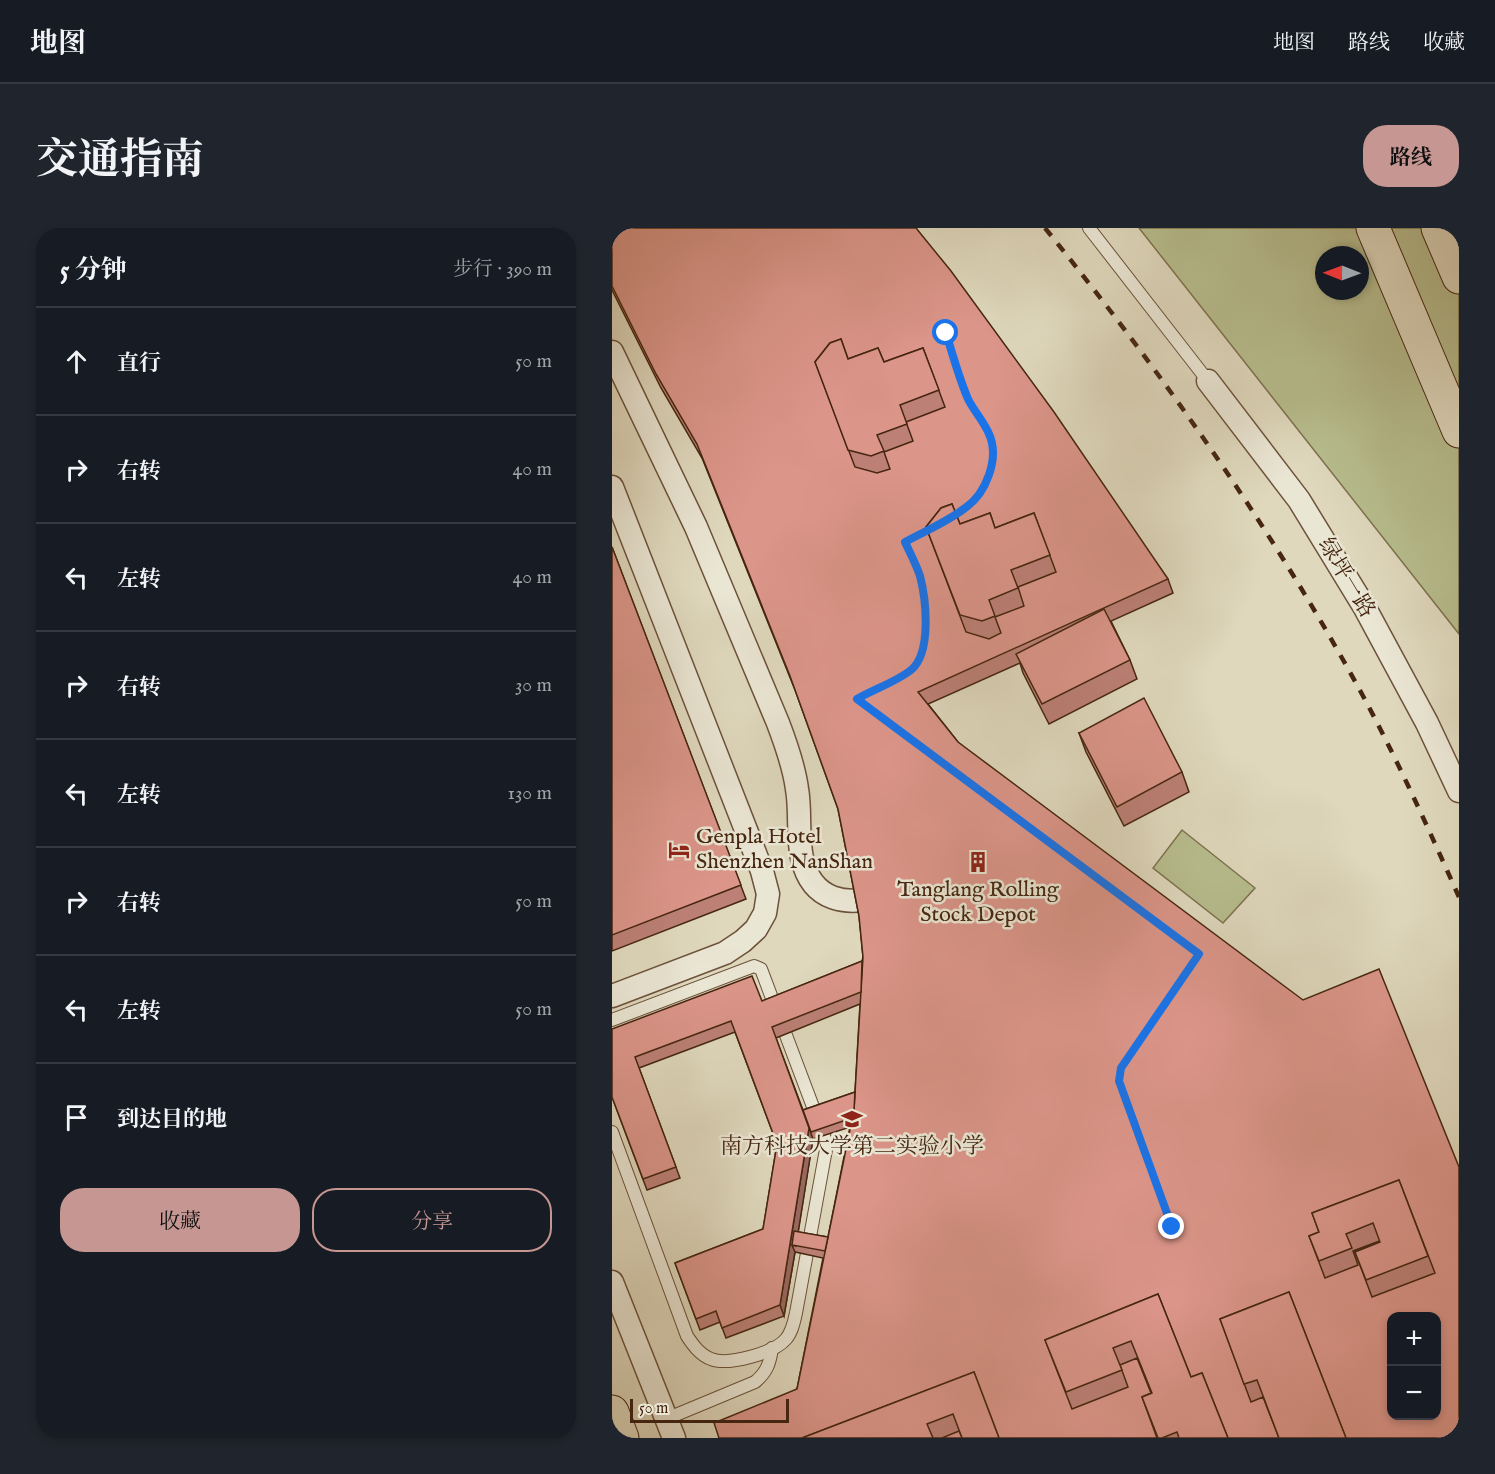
<!DOCTYPE html>
<html lang="zh">
<meta charset="utf-8">
<style>
:root{--surface:#171b24;--page:#20242c;--text:#f1f3f6;--muted:#9ea1a6;--line:#363941;--accent:#c59692}
body{margin:0;font-family:"IM FELL English","Noto Serif SC",serif;background:var(--page);color:var(--text)}
.controls{position:absolute;right:18px;bottom:18px;display:grid;overflow:hidden;border-radius:12px;box-shadow:0 3px 9px #0003}
.controls button{width:54px;height:54px;display:grid;place-items:center;padding:0;border:0;border-bottom:2px solid var(--line);background:var(--surface);color:var(--text);font:30px sans-serif}
.compass{position:absolute;left:703px;top:18px;width:54px;height:54px;border-radius:50%;background:var(--surface);box-shadow:0 3px 9px #0003;rotate:271deg}
.scale{position:absolute;left:18px;bottom:15px;width:159px;box-sizing:border-box;padding-left:6px;border:3px solid #462610;border-top:0;font-size:16px;line-height:21px;white-space:nowrap;color:#462610;-webkit-text-stroke:4px #eae6d4;paint-order:stroke}
.stop{position:absolute;width:18px;height:18px;margin:-14px;border:4px solid #1a73e8;border-radius:50%;background:#fff}
.stop.end{background:#1a73e8;border-color:#fff;box-shadow:0 2px 6px #0008}
.list{margin:0;padding:0;list-style:none}
h2{display:flex;justify-content:space-between;align-items:center;height:78px;margin:0;padding:0 24px;font-size:26px}
h2 small{font-size:20px;font-weight:400;color:var(--muted)}
.list li{display:grid;grid-template-columns:39px 1fr auto;gap:18px;align-items:center;box-sizing:border-box;height:108px;padding:0 24px;border-top:2px solid var(--line)}
.list b{display:block;font-size:22px;white-space:nowrap}
.list em{font-size:20px;font-style:normal;color:var(--muted)}
.actions{display:flex;gap:12px;padding:18px 24px}
.actions a{flex:1;padding:14px 0;border:2px solid var(--accent);border-radius:24px;text-align:center;font-size:21px;color:var(--accent)}
.actions .main{background:var(--accent);color:#111}
.icon{flex:none;width:33px;height:33px;fill:none;stroke:currentColor;stroke-width:2;stroke-linecap:round;stroke-linejoin:round}
.map{position:relative;flex:none;width:847px;height:1210px;overflow:hidden;border-radius:24px}
header{display:flex;align-items:center;gap:36px;box-sizing:border-box;height:84px;padding:0 30px;background:var(--surface);border-bottom:2px solid var(--line)}
header strong{font-size:28px}
nav{display:flex;gap:33px;margin-inline-start:auto;font-size:21px}
.intro{display:flex;align-items:center;justify-content:space-between;box-sizing:border-box;height:144px;padding:0 36px}
h1{margin:0;font-size:42px}
.button{padding:15px 27px;border-radius:24px;background:var(--accent);color:#111;font-size:21px;font-weight:700}
main{display:flex;gap:36px;padding:0 36px}
aside{flex:1;background:var(--surface);border-radius:24px;box-shadow:0 3px 9px #0003}
.map>svg:first-child{display:block}
</style>
<header>
<strong>地图</strong>
<nav><a>地图</a><a>路线</a><a>收藏</a></nav>
</header>
<div class="intro"><h1>交通指南</h1><a class="button">路线</a></div>
<main>
<aside>
<h2>5 分钟<small>步行 · 390 m</small></h2>
<ul class="list">
<li><svg class="icon" aria-label="ahead" viewBox="0 0 24 24"><path d="M12 20V5M6 11l6-6 6 6"/></svg><div><b>直行</b></div><em>50 m</em></li>
<li><svg class="icon" aria-label="right" viewBox="0 0 24 24"><path d="M7 20v-9h11M14 6l5 5-5 5"/></svg><div><b>右转</b></div><em>40 m</em></li>
<li><svg class="icon" aria-label="left" viewBox="0 0 24 24"><path d="M17 20v-9H6M10 6l-5 5 5 5"/></svg><div><b>左转</b></div><em>40 m</em></li>
<li><svg class="icon" aria-label="right" viewBox="0 0 24 24"><path d="M7 20v-9h11M14 6l5 5-5 5"/></svg><div><b>右转</b></div><em>30 m</em></li>
<li><svg class="icon" aria-label="left" viewBox="0 0 24 24"><path d="M17 20v-9H6M10 6l-5 5 5 5"/></svg><div><b>左转</b></div><em>130 m</em></li>
<li><svg class="icon" aria-label="right" viewBox="0 0 24 24"><path d="M7 20v-9h11M14 6l5 5-5 5"/></svg><div><b>右转</b></div><em>50 m</em></li>
<li><svg class="icon" aria-label="left" viewBox="0 0 24 24"><path d="M17 20v-9H6M10 6l-5 5 5 5"/></svg><div><b>左转</b></div><em>50 m</em></li>
<li><svg class="icon" aria-label="arrive" viewBox="0 0 24 24"><path d="M6 21V4h12l-3 4 3 4H6"/></svg><div><b>到达目的地</b></div></li>
</ul>
<div class="actions"><a class="main">收藏</a><a>分享</a></div>
</aside>
<div class="map">
<svg width="847" height="1210" viewBox="0 0 847 1210">
<rect width="100%" height="100%" fill="#dfd8bd"/>
<filter id="stains"><feTurbulence type="fractalNoise" baseFrequency=".00333" numOctaves="4"/><feColorMatrix values="0 0 0 0 .2 0 0 0 0 .09 0 0 0 0 .02 0 0 0 .5 -.17"/></filter>
<radialGradient id="worn" r=".72"><stop offset=".6" stop-color="#630" stop-opacity="0"/><stop offset="1" stop-color="#630" stop-opacity=".3"/></radialGradient>
<g fill="#b7bd8e" stroke="#7e724f" stroke-width="1.5" fill-rule="evenodd">
<path d="M527,0h320v406zM712,27h36v36h-36z"/>
<polygon points="570,602 643,660 611,695 541,640"/>
</g>
<g fill="none" stroke-linecap="round" stroke-linejoin="round">
<defs>
<g id="lane">
<polyline points="477,0 596,153"/>
<path d="M0,792l142,-54 7,3 66,175 -31,169c-2,9 -4,19 -10,26 -12,14 -58,27 -75,20 -11,-4 -18,-14 -24,-23l-75,-204"/>
<path d="M54,1191l89,-37c12,-10 15,-19 17,-34"/>
</g>
<g id="street">
<path d="M0,124l84,175 82,196c8,21 16,43 19,66 4,22 0,46 5,69 10,44 45,49 83,37"/>
<polyline points="596,153 687,272 753,380 815,495 847,563"/>
<polyline points="0,259 150,643 156,666 153,685 144,701 131,713 113,725 0,768"/>
<polyline points="0,1054 62,1210"/>
</g>
<polyline id="primary" points="0,1184 10,1210"/>
<g id="highway">
<polyline points="761,0 847,203"/>
<polyline points="826,0 847,49"/>
</g>
</defs>
<use href="#lane" stroke="#6c523b" stroke-width="14"/>
<use href="#street" stroke="#6c523b" stroke-width="25"/>
<use href="#primary" stroke="#462610" stroke-width="35"/>
<use href="#highway" stroke="#462610" stroke-width="35"/>
<use href="#lane" stroke="#eae6d4" stroke-width="12"/>
<use href="#street" stroke="#eae6d4" stroke-width="22"/>
<use href="#primary" stroke="#dfd8bd" stroke-width="33"/>
<use href="#highway" stroke="#dfd8bd" stroke-width="33"/>
<path stroke="#462610" stroke-width="4.5" stroke-dasharray="10 10" stroke-linecap="butt" d="M433,0c119,147 228,302 318,468 35,65 66,134 96,201"/>
</g>
<g fill="#bc8076" stroke="#462610" stroke-width="1.5" fill-rule="evenodd">
<path d="M0,0h304l252,351 5,14 -62,28 19,39 7,19 -88,45 -26,-51 -3,-10 -92,41 30,38 501,425v271h-740l78,-49 26,-131 -28,-6 -11,64 -58,22 -6,-16 -20,8 -25,-67 88,-34 14,-85 -42,-112 -96,36 41,110 -33,12 -35,-93v-68l150,-28 100,-40 1,-4 -4,-41 -21,-107 -43,-119 -93,-232 -41,-70 -49,-98zM248,776l-5,88 -52,18 -27,-72zM238,899l-22,110 -30,-5 15,-94v1z"/>
<polygon points="0,319 134,671 0,723"/>
<polygon points="467,505 570,544 577,564 512,598 474,524"/>
</g>
<polygon fill="#996860" stroke="#462610" stroke-width="1.5" points="197,900 201,911 184,1018 180,1017 183,1024 172,1088 168,1077"/>
<g fill="#db9589" stroke="#462610" stroke-width="1.5" fill-rule="evenodd">
<path d="M0,0h304l35,43 103,141 114,167 -250,113 40,50 345,258 76,-31 80,198v271h-113l-57,-146 -69,27 31,83 12,-5 16,41h-51l-26,-65 -11,4 -33,-83 -113,46 27,69 56,-22 -8,-22 17,-7 14,35 -9,4 15,41h-158l-25,-66 -172,66h-83l-5,-15 83,-34 57,-279 9,-153 -4,-41 -21,-107 -48,-133 -93,-232 -41,-70 -44,-88zM229,111l7,20 30,-11 6,14 39,-14 22,59 -39,15 7,19 -29,11 6,17 -13,4 -22,-6 -40,-105 15,-19zM340,276l8,20 30,-11 5,15 39,-15 22,59 -38,15 6,19 -29,11 6,16 -12,6 -23,-7 -40,-105 15,-19zM787,952l36,93 -63,24 -17,-45 25,-10 -1,-1 -26,10 5,14 -33,13 -16,-42 10,-4 -7,-19zM780,1089h45v99h-45z"/>
<polygon points="229,111 236,131 266,120 272,134 311,120 327,162 288,177 295,196 265,207 272,223 259,228 236,222 203,134 218,115"/>
<polygon points="340,276 348,296 378,285 383,300 422,285 438,327 399,342 406,360 377,372 383,388 370,393 348,387 314,299 329,280"/>
<polygon points="0,319 129,657 0,707"/>
<polygon points="492,381 518,432 430,476 404,426"/>
<polygon points="532,470 570,544 505,579 467,505"/>
<polygon points="250,733 249,764 160,799 197,900 168,1077 110,1100 104,1083 84,1091 63,1035 151,1001 165,916 119,793 23,829 64,939 31,951 0,869 0,801 140,748 150,773"/>
<polygon points="243,864 242,882 240,890 199,904 191,882"/>
<polygon points="787,952 816,1028 754,1052 743,1024 768,1014 761,995 734,1006 740,1020 707,1033 697,1008 707,1004 700,985"/>
<polygon points="182,1003 216,1009 213,1023 180,1017"/>
<polygon points="677,1064 734,1210 667,1210 645,1152 632,1156 608,1091"/>
<polygon points="546,1066 579,1149 590,1145 616,1210 567,1210 565,1204 550,1210 546,1210 530,1169 540,1165 519,1113 501,1120 510,1142 454,1164 433,1112"/>
<polygon points="362,1144 387,1210 350,1210 341,1186 315,1196 321,1210 190,1210"/>
<polygon points="347,1203 350,1210 330,1210"/>
</g>
<g fill="none" stroke-linecap="round" stroke-linejoin="round">
<path stroke="#1a73e8" stroke-width="8" d="M334,105c7,23 13,45 22,66 6,12 16,23 21,35 11,24 -3,60 -24,74 -18,14 -40,23 -60,34 5,11 11,22 15,34 6,23 12,77 -9,94 -15,12 -37,19 -54,29l342,255 -78,114 -2,13 53,146"/>
</g>
<defs>
<symbol id="hotel-bare" viewBox="-9 -9 18 18"><path d="M-6-4.5h1.5V1H6V5H4.5V3h-9V5H-6ZM-4 0a1.8 1.8 0 1 1 3.6 0ZM.5 0V-2.5h3Q6-2.5 6 0Z" fill="#8f2418" stroke="#eae6d4" stroke-width="2.5" paint-order="stroke"/></symbol>
<symbol id="building-bare" viewBox="-9 -9 18 18"><path d="M-4-6H4V6H1V3H-1V6H-4ZM-2.5-4.3h1.7v1.8h-1.7ZM.8-4.3h1.7v1.8H.8ZM-2.5-1h1.7V.8h-1.7ZM.8-1h1.7V.8H.8Z" fill="#8f2418" stroke="#eae6d4" stroke-width="2.5" paint-order="stroke"/></symbol>
<symbol id="school-bare" viewBox="-9 -9 18 18"><path d="M0-5L7-2L0 1L-7-2ZM-4 1L0 2.5L4 1V4Q0 6-4 4Z" fill="#8f2418" stroke="#eae6d4" stroke-width="2.5" paint-order="stroke"/></symbol>
</defs>
<g fill-rule="evenodd">
<use href="#hotel-bare" x="52" y="607" width="30" height="30"/>
<use href="#building-bare" x="351" y="619" width="30" height="30"/>
<use href="#school-bare" x="225" y="876" width="30" height="30"/>
</g>
<g text-anchor="middle" dominant-baseline="central" stroke-width="5" stroke-linejoin="round" paint-order="stroke">
<g font-size="22" fill="#462610" stroke="#eae6d4">
<text transform="translate(734 350) rotate(59)">绿坪一路</text>
</g>
<g font-size="22" fill="#462610" stroke="#eae6d4">
<text x="84" y="609" text-anchor="start">Genpla Hotel<tspan x="84" dy="25">Shenzhen NanShan</tspan></text>
<text x="366" y="662">Tanglang Rolling<tspan x="366" dy="25">Stock Depot</tspan></text>
<text x="240" y="919">南方科技大学第二实验小学</text>
</g>
</g>
<rect width="100%" height="100%" filter="url(#stains)"/>
<rect width="100%" height="100%" fill="url(#worn)"/>
</svg>
<div class="controls">
<button>+</button>
<button>−</button>
</div>
<svg class="compass" viewBox="-18 -18 36 36"><path d="M0-13l5 13h-10z" fill="#e53935"/><path d="M0 13l5-13h-10z" fill="#9ea1a6"/></svg>
<div class="scale">50 m</div>
<div class="stop" style="left:334px;top:105px"></div>
<div class="stop end" style="left:560px;top:999px"></div>
</div>
</main>
